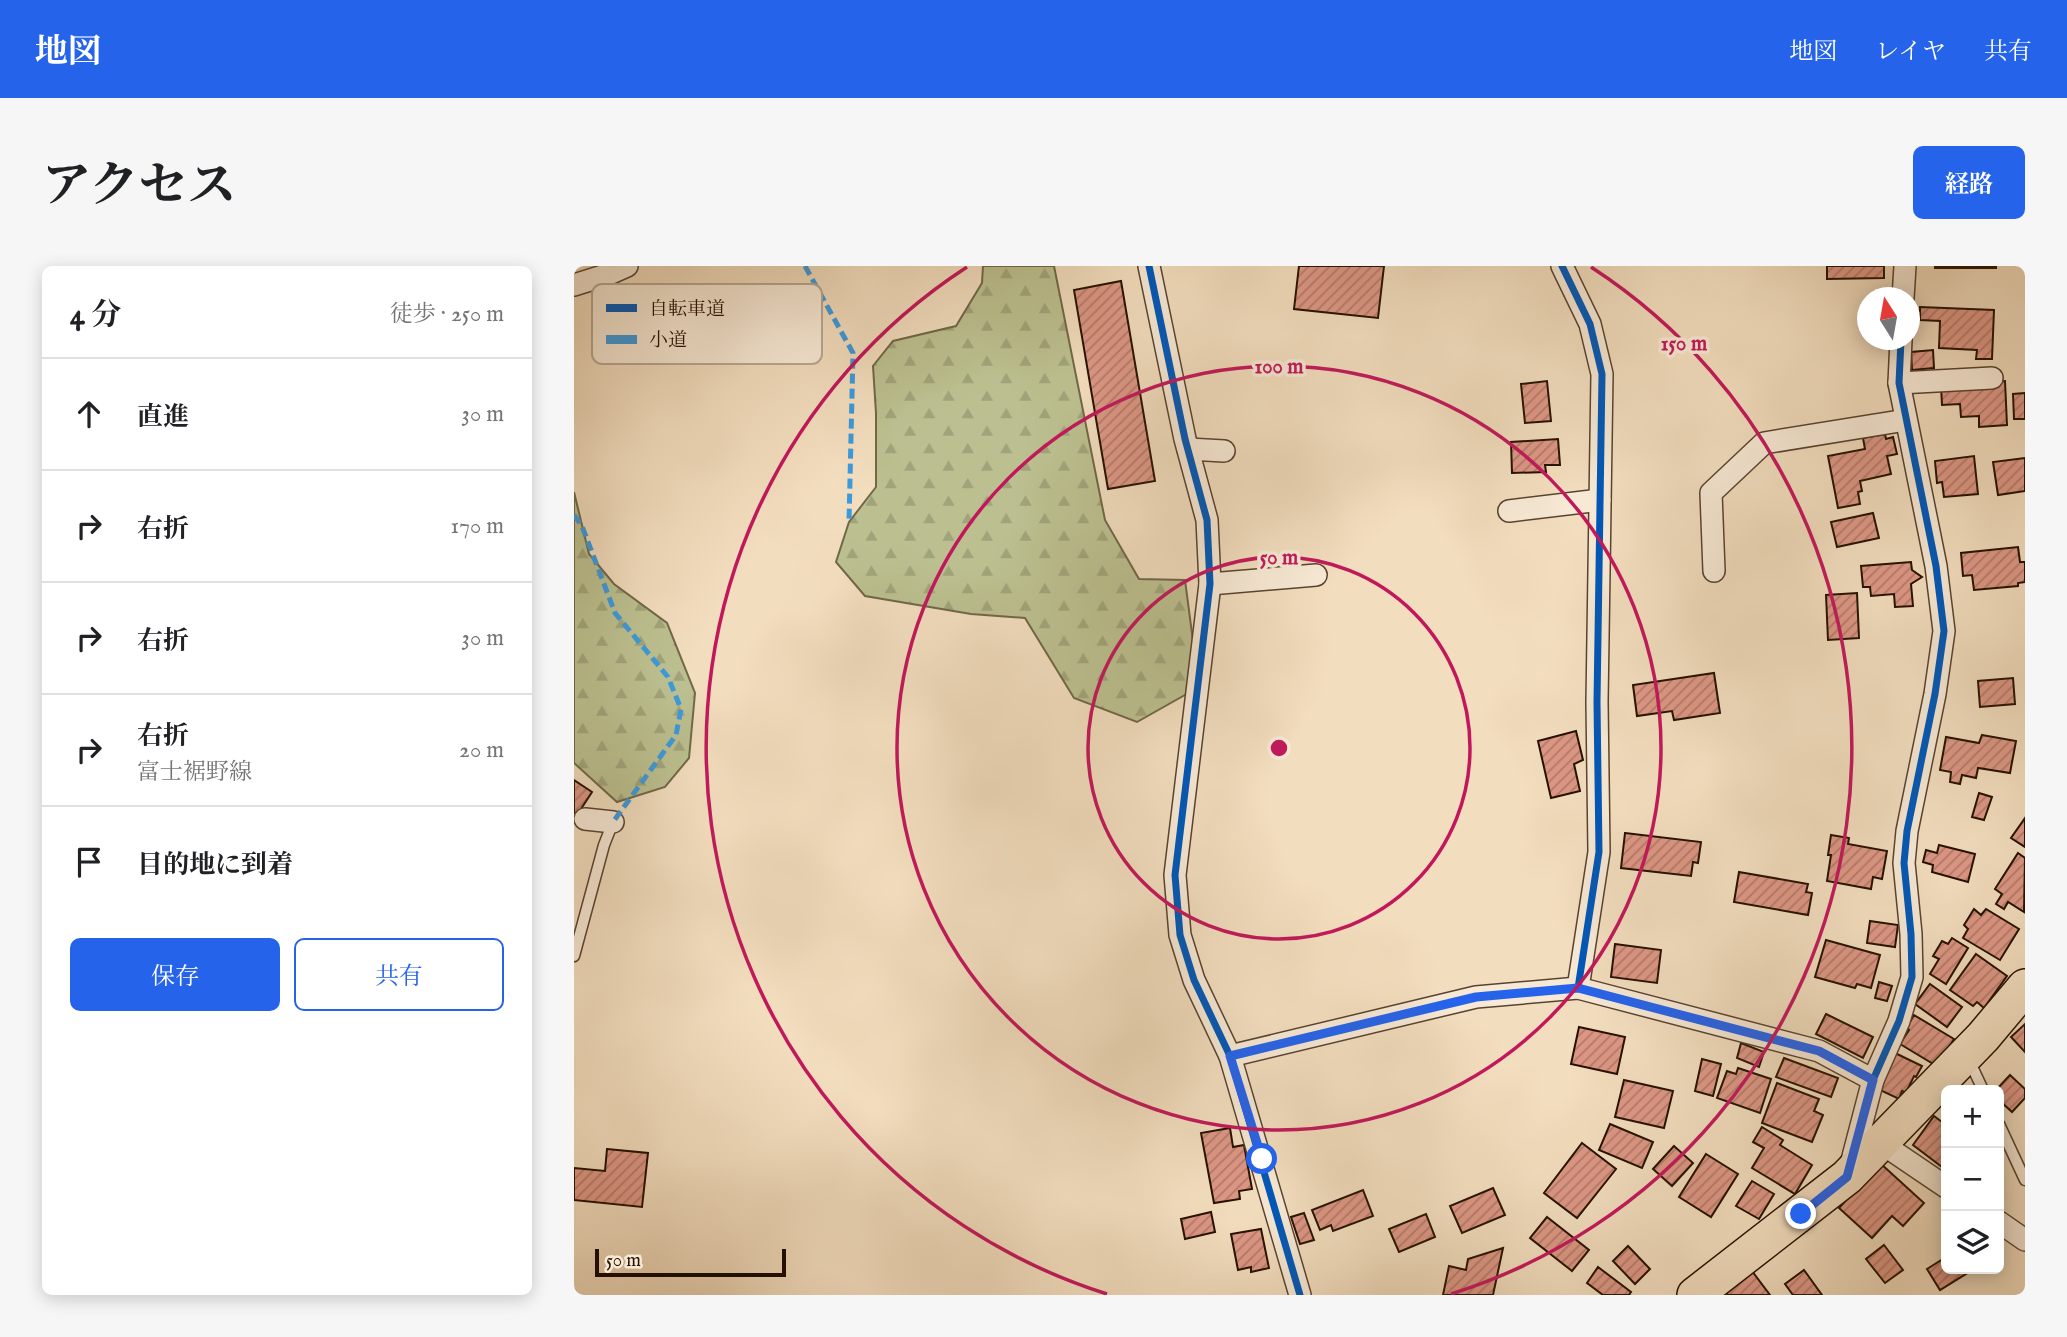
<!DOCTYPE html>
<html lang="ja">
<meta charset="utf-8">
<style>
:root{--surface:#fff;--page:#f6f6f6;--text:#202124;--muted:#757577;--line:#e0e0e0;--accent:#2563eb}
body{margin:0;font-family:"IM FELL English","Noto Serif JP",serif;background:var(--page);color:var(--text)}
.controls{position:absolute;right:21px;bottom:21px;display:grid;overflow:hidden;border-radius:10px;box-shadow:0 4px 18px #0003}
.controls button{width:63px;height:63px;display:grid;place-items:center;padding:0;border:0;border-bottom:2px solid var(--line);background:var(--surface);color:var(--text);font:35px sans-serif}
.compass{position:absolute;left:1283px;top:21px;width:63px;height:63px;border-radius:50%;background:var(--surface);box-shadow:0 4px 18px #0003;rotate:349deg}
.scale{position:absolute;left:21px;bottom:18px;width:191px;box-sizing:border-box;padding-left:7px;border:4px solid #251000;border-top:0;font-size:19px;line-height:24px;white-space:nowrap;color:#251000;-webkit-text-stroke:5px #f7e9d5;paint-order:stroke}
.stop{position:absolute;width:21px;height:21px;margin:-16px;border:5px solid #2563eb;border-radius:50%;background:#fff}
.stop.end{background:#2563eb;border-color:#fff;box-shadow:0 2px 7px #0008}
.list{margin:0;padding:0;list-style:none}
h2{display:flex;justify-content:space-between;align-items:center;height:91px;margin:0;padding:0 28px;font-size:30px}
h2 small{font-size:23px;font-weight:400;color:var(--muted)}
.list li{display:grid;grid-template-columns:46px 1fr auto;gap:21px;align-items:center;box-sizing:border-box;height:112px;padding:0 28px;border-top:2px solid var(--line)}
.list b{display:block;font-size:26px;white-space:nowrap}
.list p{margin:0;font-size:23px;white-space:nowrap;color:var(--muted)}
.list em{font-size:23px;font-style:normal;color:var(--muted)}
.actions{display:flex;gap:14px;padding:21px 28px}
.actions a{flex:1;padding:16px 0;border:2px solid var(--accent);border-radius:10px;text-align:center;font-size:24px;color:var(--accent)}
.actions .main{background:var(--accent);color:#fff}
.icon{flex:none;width:38px;height:38px;fill:none;stroke:currentColor;stroke-width:2;stroke-linecap:round;stroke-linejoin:round}
.map{position:relative;flex:none;width:1451px;height:1029px;overflow:hidden;border-radius:10px}
header{display:flex;align-items:center;gap:42px;box-sizing:border-box;height:98px;padding:0 35px;background:var(--accent);color:#fff}
header strong{font-size:33px}
nav{display:flex;gap:38px;margin-inline-start:auto;font-size:24px}
.intro{display:flex;align-items:center;justify-content:space-between;box-sizing:border-box;height:168px;padding:0 42px}
h1{margin:0;font-size:49px}
.button{padding:18px 32px;border-radius:10px;background:var(--accent);color:#fff;font-size:24px;font-weight:700}
main{display:flex;gap:42px;padding:0 42px}
aside{flex:1;background:var(--surface);border-radius:10px;box-shadow:0 4px 18px #0003}
.map>svg:first-child{display:block}
</style>
<header>
<strong>地図</strong>
<nav><a>地図</a><a>レイヤ</a><a>共有</a></nav>
</header>
<div class="intro"><h1>アクセス</h1><a class="button">経路</a></div>
<main>
<aside>
<h2>4 分<small>徒歩 · 250 m</small></h2>
<ul class="list">
<li><svg class="icon" aria-label="ahead" viewBox="0 0 24 24"><path d="M12 20V5M6 11l6-6 6 6"/></svg><div><b>直進</b></div><em>30 m</em></li>
<li><svg class="icon" aria-label="right" viewBox="0 0 24 24"><path d="M7 20v-9h11M14 6l5 5-5 5"/></svg><div><b>右折</b></div><em>170 m</em></li>
<li><svg class="icon" aria-label="right" viewBox="0 0 24 24"><path d="M7 20v-9h11M14 6l5 5-5 5"/></svg><div><b>右折</b></div><em>30 m</em></li>
<li><svg class="icon" aria-label="right" viewBox="0 0 24 24"><path d="M7 20v-9h11M14 6l5 5-5 5"/></svg><div><b>右折</b><p>富士裾野線</p></div><em>20 m</em></li>
<li><svg class="icon" aria-label="arrive" viewBox="0 0 24 24"><path d="M6 21V4h12l-3 4 3 4H6"/></svg><div><b>目的地に到着</b></div></li>
</ul>
<div class="actions"><a class="main">保存</a><a>共有</a></div>
</aside>
<div class="map">
<svg width="1451" height="1029" viewBox="0 0 1451 1029">
<defs>
<pattern id="forest-firs" width="22" height="20" patternUnits="userSpaceOnUse" patternTransform="scale(1.75)"><rect width="22" height="20" fill="#bcc090"/><path d="M5 1l3.5 6h-7zM16 11l3.5 6h-7z" fill="#a1a47a"/></pattern>
<pattern id="building-hatch" width="6" height="6" patternUnits="userSpaceOnUse" patternTransform="scale(1.75)"><rect width="6" height="6" fill="#dd9785"/><path d="M-1 1l2-2M0 6l6-6M5 7l2-2" fill="none" stroke="#b37a6a"/></pattern>
</defs>
<rect width="100%" height="100%" fill="#f2ddbe"/>
<filter id="stains"><feTurbulence type="fractalNoise" baseFrequency=".00286" numOctaves="4"/><feColorMatrix values="0 0 0 0 .2 0 0 0 0 .09 0 0 0 0 .02 0 0 0 .5 -.17"/></filter>
<radialGradient id="worn" r=".72"><stop offset=".6" stop-color="#630" stop-opacity="0"/><stop offset="1" stop-color="#630" stop-opacity=".3"/></radialGradient>
<g fill="url(#forest-firs)" stroke="#706848" stroke-width="2">
<polygon points="409,0 480,0 531,254 565,313 611,314 625,421 563,456 500,432 451,352 397,348 291,330 262,296 275,256 302,221 302,147 299,100 319,75 382,60 408,17"/>
<polygon points="0,226 15,288 40,318 93,357 121,427 115,492 91,521 43,536 0,497"/>
</g>
<g fill="url(#building-hatch)" stroke="#251000" stroke-width="2">
<polygon points="725,0 810,0 804,52 720,43"/>
<polygon points="1253,0 1310,0 1310,12 1253,13"/>
<rect x="1361" y="0" width="61" height="2"/>
<polygon points="547,15 581,215 534,223 500,24"/>
<polygon points="1346,41 1420,44 1418,93 1402,93 1403,84 1365,82 1366,55 1346,54"/>
<polygon points="1359,84 1360,102 1338,104 1337,86"/>
<polygon points="973,115 977,155 951,157 947,118"/>
<polygon points="1431,115 1433,159 1405,161 1405,150 1387,151 1386,138 1368,139 1367,120"/>
<polygon points="1451,127 1451,153 1440,153 1439,128"/>
<polygon points="1311,168 1312,173 1319,171 1323,188 1313,190 1317,208 1286,215 1288,225 1284,226 1286,238 1264,242 1254,190 1291,183 1289,172"/>
<polygon points="984,173 986,199 971,199 972,206 938,207 937,176"/>
<polygon points="1400,190 1404,228 1370,231 1368,216 1363,217 1361,195"/>
<polygon points="1451,192 1451,225 1424,229 1419,196"/>
<polygon points="1299,247 1305,272 1263,281 1257,256"/>
<polygon points="1444,281 1446,296 1451,296 1451,316 1444,317 1444,320 1400,324 1398,309 1389,310 1387,287"/>
<polygon points="1337,296 1338,304 1348,311 1337,318 1339,340 1321,341 1320,328 1297,330 1296,321 1289,321 1287,300"/>
<polygon points="1283,327 1285,372 1254,374 1252,329"/>
<polygon points="1140,407 1146,447 1100,454 1098,445 1063,450 1059,419"/>
<polygon points="1439,412 1441,438 1406,441 1404,415"/>
<polygon points="1002,465 1009,494 1000,498 1006,525 977,532 964,475"/>
<polygon points="1408,469 1442,475 1436,507 1404,502 1402,512 1388,509 1386,518 1376,516 1377,506 1366,504 1372,471 1405,477"/>
<polygon points="0,514 18,526 3,549 0,547"/>
<polygon points="1405,527 1418,531 1410,554 1398,551"/>
<polygon points="1451,552 1451,581 1437,572"/>
<polygon points="1051,567 1127,576 1124,597 1119,596 1117,610 1047,602"/>
<polygon points="1257,569 1275,572 1274,578 1313,585 1308,613 1299,611 1297,623 1253,615 1257,589 1254,589"/>
<polygon points="1365,579 1401,588 1394,616 1358,606 1359,599 1349,596 1352,584 1363,587"/>
<polygon points="1444,587 1451,592 1450,646 1434,636 1430,643 1422,638 1428,628 1421,623"/>
<polygon points="1165,606 1234,618 1232,626 1238,627 1234,649 1160,636"/>
<polygon points="1400,643 1407,649 1412,643 1445,663 1426,694 1389,672 1394,663 1390,659"/>
<polygon points="1296,655 1324,659 1321,681 1293,677"/>
<polygon points="1378,672 1394,682 1372,718 1356,708 1365,693 1359,690 1368,675 1374,678"/>
<polygon points="1252,674 1306,689 1297,722 1283,718 1281,722 1241,711"/>
<polygon points="1041,678 1087,684 1083,717 1037,711"/>
<polygon points="1402,688 1433,710 1410,742 1403,736 1399,740 1376,724"/>
<polygon points="1305,716 1318,720 1313,735 1301,732"/>
<polygon points="1356,718 1388,741 1373,761 1341,738"/>
<polygon points="1252,748 1299,771 1289,792 1242,768"/>
<polygon points="1340,749 1380,773 1369,792 1361,799 1326,778 1335,764 1333,761"/>
<polygon points="1451,758 1451,786 1437,771"/>
<polygon points="1005,761 1051,771 1043,808 997,798"/>
<polygon points="1167,777 1190,786 1185,801 1163,792"/>
<polygon points="1321,787 1348,800 1342,811 1340,810 1332,827 1328,825 1325,833 1304,823"/>
<polygon points="1210,792 1264,812 1257,831 1202,811"/>
<polygon points="1128,793 1147,798 1139,830 1121,825"/>
<polygon points="1164,802 1197,813 1186,847 1143,832 1153,805 1162,808"/>
<polygon points="1436,809 1451,823 1451,832 1438,846 1425,834 1425,824 1422,824"/>
<polygon points="1050,814 1099,825 1090,862 1041,851"/>
<polygon points="1203,817 1245,833 1240,845 1249,849 1238,876 1188,857"/>
<polygon points="1360,850 1372,859 1372,904 1339,879"/>
<polygon points="1036,858 1079,876 1068,902 1025,884"/>
<polygon points="1188,861 1209,874 1206,879 1238,899 1221,928 1178,902 1190,882 1179,876"/>
<polygon points="656,862 659,881 670,879 678,923 665,925 666,933 640,937 627,867"/>
<polygon points="1008,877 1042,903 1003,952 970,927"/>
<polygon points="1100,880 1119,897 1098,920 1079,903"/>
<polygon points="33,883 74,887 68,941 0,934 0,902 31,905"/>
<polygon points="1132,888 1164,908 1137,951 1105,931"/>
<polygon points="1306,897 1350,937 1329,960 1318,950 1298,972 1265,942"/>
<polygon points="1178,915 1200,928 1185,953 1162,940"/>
<polygon points="919,922 931,949 888,967 876,940"/>
<polygon points="789,924 799,950 759,965 757,959 746,964 738,944"/>
<polygon points="637,946 641,966 611,973 607,953"/>
<polygon points="730,947 740,974 726,978 717,951"/>
<polygon points="852,948 861,971 825,986 815,963"/>
<polygon points="973,951 1015,984 998,1005 956,972"/>
<polygon points="687,963 695,1002 677,1006 677,1001 664,1004 657,968"/>
<polygon points="1310,979 1329,1004 1311,1017 1292,993"/>
<polygon points="1054,980 1076,1003 1061,1018 1039,995"/>
<polygon points="929,982 919,1029 869,1029 875,1000 892,1004 894,993"/>
<polygon points="1372,991 1372,1003 1400,1003 1366,1024 1353,1003"/>
<polygon points="1024,1001 1057,1026 1055,1029 1029,1029 1013,1017"/>
<polygon points="1230,1004 1248,1029 1219,1029 1211,1018"/>
<polygon points="1178,1005 1196,1029 1154,1029 1151,1025"/>
</g>
<g fill="none" stroke-linecap="round" stroke-linejoin="round">
<defs>
<g id="lane">
<polyline points="0,690 30,579 39,556"/>
<polyline points="1395,794 1409,824"/>
<polyline points="1425,858 1451,914"/>
</g>
<g id="street">
<polyline points="575,0 611,173 633,254 636,318 601,609 606,669 620,714 656,790 726,1029"/>
<polyline points="988,0 1016,58 1028,108 1023,436 1025,586 1004,722"/>
<polyline points="0,19 35,8 53,0"/>
<polyline points="1329,32 1331,0"/>
<polyline points="1325,117 1418,112"/>
<polyline points="614,183 650,185"/>
<polyline points="935,245 1026,234"/>
<polyline points="1140,305 1137,227 1190,177 1332,154"/>
<polyline points="636,318 742,309"/>
<polyline points="11,553 39,556"/>
<polyline points="656,790 902,731 1004,722 1245,785 1299,814"/>
<polyline points="1307,877 1372,921"/>
<polyline points="1275,906 1299,814 1325,755 1338,711 1337,668 1330,597 1333,565 1361,428 1370,365 1362,300 1325,117 1327,74"/>
<polyline points="1425,956 1451,974"/>
</g>
<polyline id="primary" points="1121,1029 1273,911 1409,771 1451,721"/>
</defs>
<use href="#lane" stroke="#584330" stroke-width="13"/>
<use href="#street" stroke="#584330" stroke-width="24"/>
<use href="#primary" stroke="#251000" stroke-width="38"/>
<use href="#lane" stroke="#f7e9d5" stroke-width="10"/>
<use href="#street" stroke="#f7e9d5" stroke-width="21"/>
<use href="#primary" stroke="#f2ddbe" stroke-width="35"/>
<g stroke="#3c9adc" stroke-width="5" stroke-dasharray="10 5" stroke-linecap="butt">
<polyline points="231,0 279,87 275,256"/>
<polyline points="0,249 8,260 41,347 94,411 107,443 102,469 39,556"/>
</g>
<defs>
<g id="cycleway">
<polyline points="575,0 611,173 633,254 636,318 601,609 606,669 620,714 656,790 726,1029"/>
<polyline points="988,0 1016,58 1028,108 1023,436 1025,586 1004,722"/>
<polyline points="1273,911 1299,814 1325,755 1338,711 1337,668 1330,597 1333,565 1361,428 1370,365 1362,300 1325,117 1327,74"/>
</g>
</defs>
<use href="#cycleway" stroke="#f7e9d5" stroke-width="11"/>
<use href="#cycleway" stroke="#0057b8" stroke-width="7"/>
</g>
<g fill="none" stroke-linecap="round" stroke-linejoin="round">
<polyline stroke="#2563eb" stroke-width="9" points="688,893 656,790 902,731 1004,722 1245,785 1299,814 1273,911 1227,948"/>
</g>
<g fill="none" stroke="#c2185b" stroke-width="3.5">
<circle cx="705" cy="482" r="191"/>
<circle cx="705" cy="482" r="382"/>
<path d="M533 1028A573 573 0 0 1 393 1M1017 1A573 573 0 0 1 877 1028"/>
</g>
<rect x="18" y="18" width="230" height="80" rx="10" fill="#f7e9d5" stroke="#b8a895" stroke-width="2"/>
<rect x="32" y="38" width="31" height="8" fill="#0057b8"/>
<rect x="32" y="69" width="31" height="9" fill="#3c9adc"/>
<g font-size="19" fill="#251000">
<text x="75" y="49">自転車道</text>
<text x="75" y="80">小道</text>
</g>
<circle cx="705" cy="482" r="10" fill="#c2185b" stroke="#f7e9d5" stroke-width="3.5"/>
<g font-size="21" text-anchor="middle" font-weight="bold" fill="#c2185b" stroke="#f7e9d5" stroke-width="7" stroke-linejoin="round" paint-order="stroke">
<text x="1110" y="84">150 m</text>
<text x="705" y="107">100 m</text>
<text x="705" y="298">50 m</text>
</g>
<rect width="100%" height="100%" filter="url(#stains)"/>
<rect width="100%" height="100%" fill="url(#worn)"/>
</svg>
<div class="controls">
<button>+</button>
<button>−</button>
<button><svg class="icon" aria-label="layers" viewBox="0 0 24 24"><path d="M12 4l9 5-9 5-9-5zM3 14l9 5 9-5"/></svg></button>
</div>
<svg class="compass" viewBox="-18 -18 36 36"><path d="M0-13l5 13h-10z" fill="#e53935"/><path d="M0 13l5-13h-10z" fill="#757577"/></svg>
<div class="scale">50 m</div>
<div class="stop" style="left:688px;top:893px"></div>
<div class="stop end" style="left:1227px;top:948px"></div>
</div>
</main>
